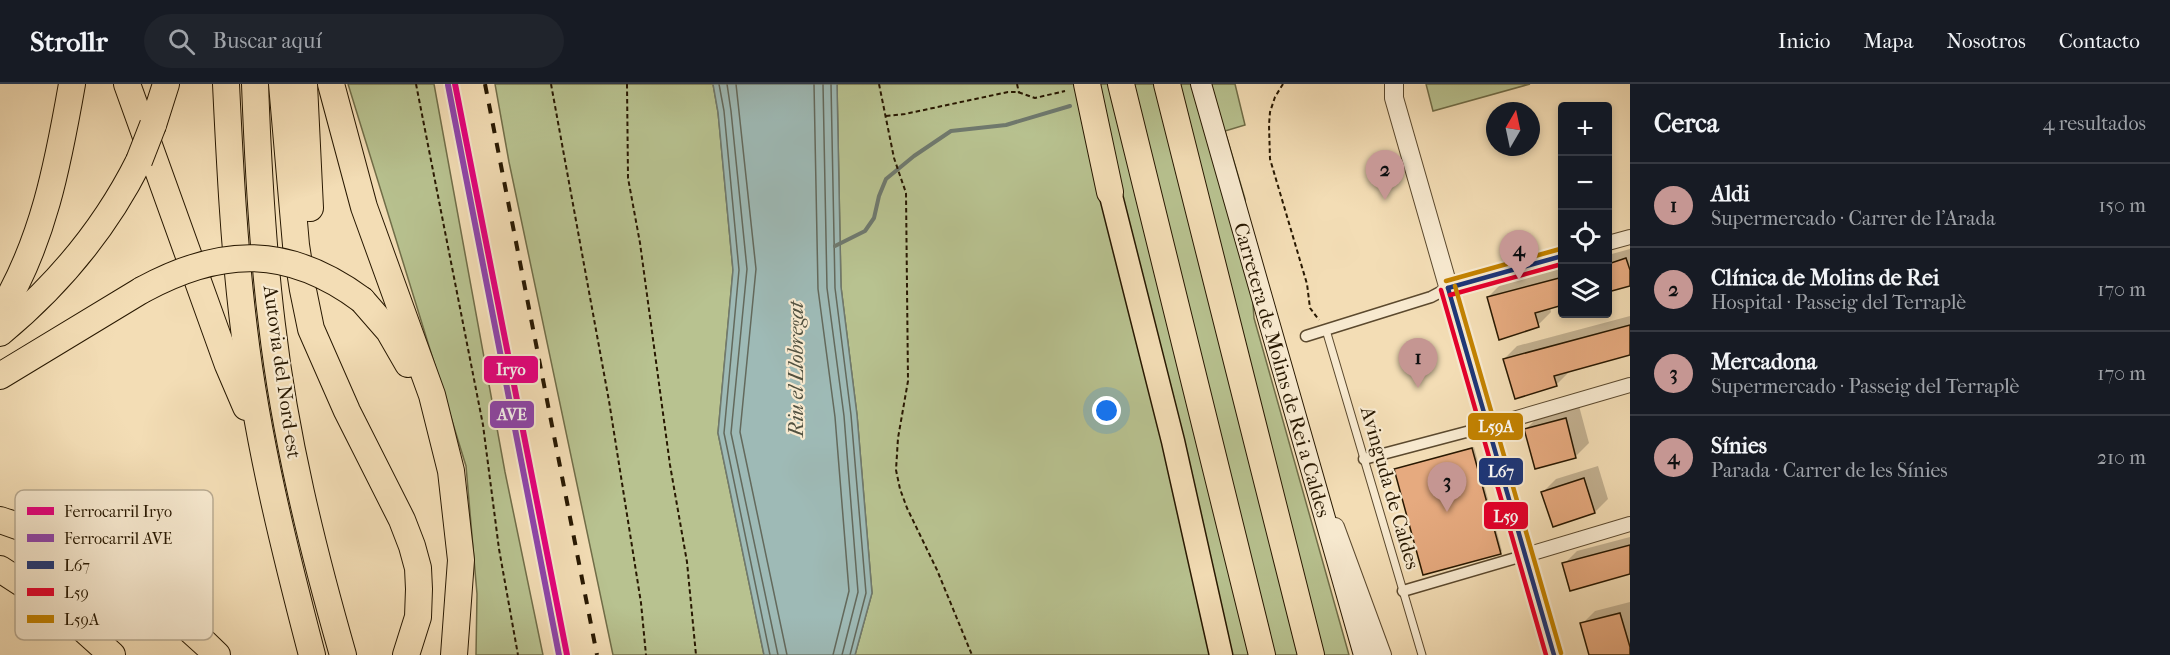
<!DOCTYPE html>
<html lang="es">
<meta charset="utf-8">
<style>
:root{--surface:#171b24;--page:#20242c;--text:#f1f3f6;--muted:#9ea1a6;--line:#363941;--accent:#c59692}
body{margin:0;font-family:"IM FELL French Canon",serif;background:var(--page);color:var(--text)}
.controls{position:absolute;right:18px;top:18px;display:grid;overflow:hidden;border-radius:6px;box-shadow:0 3px 9px #0003}
.controls button{width:54px;height:54px;display:grid;place-items:center;padding:0;border:0;border-bottom:2px solid var(--line);background:var(--surface);color:var(--text);font:30px sans-serif}
.compass{position:absolute;left:1486px;top:18px;width:54px;height:54px;border-radius:50%;background:var(--surface);box-shadow:0 3px 9px #0003;rotate:9deg}
.you{position:absolute;left:1107px;top:327px;width:21px;height:21px;margin:-15px;border:4px solid #fff;border-radius:50%;background:#1a73e8;box-shadow:0 0 0 9px #1a73e833}
.badge{display:grid;place-items:center;width:39px;height:39px;border-radius:50%;background:var(--accent);color:#111;font-size:20px;font-weight:700}
.pin{position:absolute;translate:-50% -50px;filter:drop-shadow(0 2px 3px #0008)}
.pin::after{content:'';position:absolute;top:32px;width:21px;height:18px;background:inherit;clip-path:polygon(0 0,100% 0,50% 100%)}
.list{margin:0;padding:0;list-style:none}
h2{display:flex;justify-content:space-between;align-items:center;height:78px;margin:0;padding:0 24px;font-size:26px}
h2 small{font-size:20px;font-weight:400;color:var(--muted)}
.list li{display:grid;grid-template-columns:39px 1fr auto;gap:18px;align-items:center;box-sizing:border-box;height:84px;padding:0 24px;border-top:2px solid var(--line)}
.list b{display:block;font-size:22px;white-space:nowrap}
.list p{margin:0;font-size:20px;white-space:nowrap;color:var(--muted)}
.list em{font-size:20px;font-style:normal;color:var(--muted)}
.icon{flex:none;width:33px;height:33px;fill:none;stroke:currentColor;stroke-width:2;stroke-linecap:round;stroke-linejoin:round}
.map{position:relative;flex:none;width:1630px;height:571px;overflow:hidden}
header{display:flex;align-items:center;gap:36px;box-sizing:border-box;height:84px;padding:0 30px;background:var(--surface);border-bottom:2px solid var(--line)}
header strong{font-size:28px}
nav{display:flex;gap:33px;margin-inline-start:auto;font-size:21px}
.search{width:420px;height:54px;background:var(--page);display:flex;align-items:center;gap:15px;box-sizing:border-box;padding:0 21px;border-radius:33px;color:var(--muted);font-size:22px}
main{display:flex}
aside{flex:1;background:var(--surface)}
.map>svg:first-child{display:block}
</style>
<header>
<strong>Strollr</strong>
<div class="search"><svg class="icon" aria-label="search" viewBox="0 0 24 24"><circle cx="10" cy="10" r="6"/><path d="M15 15l6 6"/></svg>Buscar aquí</div>
<nav><a>Inicio</a><a>Mapa</a><a>Nosotros</a><a>Contacto</a></nav>
</header>
<main>
<div class="map">
<svg width="1630" height="571" viewBox="0 0 1630 571">
<rect width="100%" height="100%" fill="#f3ddb5"/>
<filter id="stains"><feTurbulence type="fractalNoise" baseFrequency=".00333" numOctaves="4"/><feColorMatrix values="0 0 0 0 .2 0 0 0 0 .09 0 0 0 0 .02 0 0 0 .5 -.17"/></filter>
<radialGradient id="worn" r=".72"><stop offset=".6" stop-color="#630" stop-opacity="0"/><stop offset="1" stop-color="#630" stop-opacity=".3"/></radialGradient>
<g fill="#b8c290" stroke="#706d48" stroke-width="1.5">
<polygon points="348,0 434,0 505,388 543,571 476,571 477,510 466,382"/>
<polygon points="495,0 713,0 718,28 733,186 718,349 764,571 613,571 509,78"/>
<polygon points="837,0 1235,0 1245,41 1225,47 1245,115 1254,234 1349,571 855,571 872,509 857,331 841,203"/>
<polygon points="1426,0 1530,0 1433,27"/>
</g>
<polygon fill="#9ebab6" stroke="#6f796e" stroke-width="1.5" points="713,0 837,0 841,203 857,331 872,509 855,571 764,571 718,349 733,186 718,28"/>
<g fill="#0003">
<polygon points="1630,165 1630,200 1608,207 1608,171"/>
<polygon points="1562,183 1562,220 1550,224 1551,228 1538,241 1488,213 1501,200"/>
<polygon points="1630,232 1630,269 1569,288 1556,301 1504,275 1517,262"/>
<polygon points="1579,322 1589,359 1576,372 1536,383 1525,346 1538,333"/>
<polygon points="1474,363 1502,467 1500,469 1396,386"/>
<polygon points="1598,382 1608,415 1595,428 1543,408 1556,395"/>
<polygon points="1630,453 1630,490 1564,480 1577,467"/>
<polygon points="1630,518 1630,569 1622,571 1591,571 1582,540 1595,527"/>
</g>
<g fill="none" stroke-linecap="round" stroke-linejoin="round">
<g stroke="#63695c" stroke-width="1.5">
<polyline points="719,0 724,27 739,186 724,349 770,571"/>
<polyline points="727,0 731,27 747,185 731,349 778,571"/>
<polyline points="736,0 756,185 740,348 787,571"/>
<polyline points="814,0 818,205 835,333 849,507 833,571"/>
<polyline points="823,0 827,204 844,332 858,508 842,571"/>
<polyline points="831,0 835,204 851,331 866,509 850,571"/>
</g>
<polyline stroke="#6f796e" stroke-width="4" points="835,162 865,147 874,134 879,112 886,95 914,72 951,47 1006,41 1070,22"/>
</g>
<g fill="#e6aa7f" stroke="#281801" stroke-width="1.5">
<polygon points="1626,174 1630,186 1630,202 1608,208 1608,180"/>
<polygon points="1563,193 1563,221 1535,229 1539,243 1499,256 1487,213"/>
<polygon points="1630,241 1630,271 1554,292 1557,302 1515,315 1503,275"/>
<polygon points="1566,334 1576,374 1535,385 1524,345"/>
<polygon points="1472,364 1501,470 1423,491 1394,385"/>
<polygon points="1584,394 1595,429 1553,443 1541,408"/>
<polygon points="1630,461 1630,490 1570,507 1562,479"/>
<polygon points="1620,529 1630,563 1630,571 1589,571 1580,539"/>
</g>
<g fill="none" stroke-linecap="round" stroke-linejoin="round">
<defs>
<polyline id="service" points="1326,246 1422,571"/>
<g id="pedestrian">
<polyline points="1306,252 1431,213 1448,204"/>
<polyline points="1364,375 1489,342"/>
<polyline points="1403,507 1526,471"/>
</g>
<g id="minor">
<polyline points="1608,159 1630,153"/>
<polyline points="1448,204 1562,172"/>
<polyline points="1489,342 1630,301"/>
<polyline points="1526,471 1630,440"/>
</g>
<g id="tertiary">
<polyline points="1394,0 1394,14 1554,571"/>
<polyline points="1335,443 1382,571"/>
</g>
<polyline id="secondary" points="1201,0 1364,571"/>
<polyline id="primary" points="1110,108 1173,357 1221,571"/>
<g id="motorway">
<polyline points="127,0 228,281 246,323"/>
<path d="M226,0c4,82 8,164 18,245 13,111 40,219 68,326"/>
<path d="M255,0c3,80 7,161 17,241 13,112 40,222 71,330"/>
<polyline points="282,0 296,161 303,206 311,245 347,327 402,436 412,462 418,484 419,505 418,533 406,571"/>
<polyline points="304,0 310,124"/>
<polyline points="331,0 364,123 432,311 451,387 461,476 454,571"/>
<polyline points="1087,0 1110,108"/>
<polyline points="1121,0 1262,571"/>
<polyline points="1167,0 1311,571"/>
<polyline points="153,41 166,0"/>
<polyline points="362,216 389,247 408,280"/>
<path d="M0,229c43,-70 58,-149 72,-229"/>
<path d="M0,249c58,-48 105,-104 139,-172"/>
<polyline points="0,292 142,206"/>
<path d="M0,436c84,26 155,73 217,135"/>
<polyline points="0,485 60,524 112,571"/>
</g>
</defs>
<use href="#service" stroke="#5b492e" stroke-width="9"/>
<use href="#pedestrian" stroke="#5b492e" stroke-width="13"/>
<use href="#minor" stroke="#5b492e" stroke-width="16"/>
<use href="#tertiary" stroke="#5b492e" stroke-width="20"/>
<use href="#secondary" stroke="#281801" stroke-width="22"/>
<use href="#primary" stroke="#281801" stroke-width="25"/>
<use href="#motorway" stroke="#281801" stroke-width="28"/>
<g stroke="#281801" stroke-width="2" stroke-dasharray="4.5 3" stroke-linecap="butt">
<polyline points="416,0 483,341 499,465 518,571"/>
<polyline points="551,0 609,317 641,519 646,571"/>
<polyline points="627,0 628,94 640,159 670,381 687,478 696,571"/>
<polyline points="879,0 894,74 906,109 908,297 898,354 896,386 900,405 907,424 937,486 972,571"/>
<polyline points="1017,0 1019,9"/>
<polyline points="1283,0 1275,13 1270,28 1269,41 1270,75 1307,200 1310,224 1319,236"/>
<polyline points="886,32 905,30 1008,8 1018,8 1035,14 1065,7"/>
</g>
<use href="#service" stroke="#f7e9cf" stroke-width="7"/>
<use href="#pedestrian" stroke="#f7e9cf" stroke-width="10"/>
<use href="#minor" stroke="#f7e9cf" stroke-width="14"/>
<use href="#tertiary" stroke="#f7e9cf" stroke-width="18"/>
<use href="#secondary" stroke="#f7e9cf" stroke-width="20"/>
<use href="#primary" stroke="#f3ddb5" stroke-width="22"/>
<use href="#motorway" stroke="#f3ddb5" stroke-width="26"/>
<polyline stroke="#281801" stroke-width="4" stroke-dasharray="10 10" stroke-linecap="butt" points="485,0 597,571"/>
<defs>
<g id="motorway-bridge">
<polyline points="139,77 153,41"/>
<path d="M142,206c79,-43 146,-45 220,10"/>
</g>
</defs>
<use href="#motorway-bridge" stroke="#281801" stroke-width="28" stroke-linecap="butt"/>
<use href="#motorway-bridge" stroke="#f3ddb5" stroke-width="26"/>
<defs>
<g id="bus-1">
<polyline points="1448,204 1554,571"/>
<polyline points="1448,204 1562,172"/>
</g>
<g id="bus-2">
<polyline points="1441,206 1546,571"/>
<polyline points="1450,211 1562,180"/>
</g>
<g id="bus-3">
<polyline points="1446,197 1560,165"/>
<polyline points="1455,202 1561,569"/>
</g>
</defs>
<use href="#bus-1" stroke="#f7e9cf" stroke-width="9"/>
<use href="#bus-2" stroke="#f7e9cf" stroke-width="9"/>
<use href="#bus-3" stroke="#f7e9cf" stroke-width="9"/>
<use href="#bus-1" stroke="#1d3678" stroke-width="4.5"/>
<use href="#bus-2" stroke="#e4002b" stroke-width="4.5"/>
<use href="#bus-3" stroke="#c38200" stroke-width="4.5"/>
<defs>
<polyline id="rail-1" points="455,0 567,571"/>
<polyline id="rail-2" points="448,1 559,571"/>
</defs>
<use href="#rail-1" stroke="#f7e9cf" stroke-width="10"/>
<use href="#rail-2" stroke="#f7e9cf" stroke-width="10"/>
<use href="#rail-1" stroke="#e5007d" stroke-width="6"/>
<use href="#rail-2" stroke="#8e44ad" stroke-width="6"/>
</g>
<g text-anchor="middle" dominant-baseline="central" stroke-width="4.5" stroke-linejoin="round" paint-order="stroke">
<g font-size="20" fill="#281801" stroke="#f7e9cf">
<text transform="translate(1282 286) rotate(74)">Carretera de Molins de Rei a Caldes</text>
<text transform="translate(282 288) rotate(82)">Autovia del Nord-est</text>
<text transform="translate(1390 404) rotate(74)">Avinguda de Caldes</text>
</g>
<g font-size="21" font-style="italic" fill="#515140" stroke="#f7e9cf">
<text transform="translate(796 285) rotate(-90)">Riu el Llobregat</text>
</g>
</g>
<rect x="15" y="406" width="198" height="150" rx="9" fill="#f7e9cf" stroke="#b9aa91" stroke-width="1.5"/>
<rect x="27" y="423" width="27" height="8" fill="#e5007d"/>
<rect x="27" y="450" width="27" height="8" fill="#8e44ad"/>
<rect x="27" y="477" width="27" height="8" fill="#1d3678"/>
<rect x="27" y="504" width="27" height="8" fill="#e4002b"/>
<rect x="27" y="531" width="27" height="8" fill="#c38200"/>
<g font-size="16" fill="#281801">
<text x="64" y="433">Ferrocarril Iryo</text>
<text x="64" y="460">Ferrocarril AVE</text>
<text x="64" y="487">L67</text>
<text x="64" y="514">L59</text>
<text x="64" y="541">L59A</text>
</g>
<g stroke="#f7e9cf" stroke-width="2">
<rect x="483" y="271" width="56" height="29" rx="6" fill="#e5007d"/>
<rect x="489" y="316" width="46" height="29" rx="6" fill="#8e44ad"/>
<rect x="1467" y="328" width="57" height="29" rx="6" fill="#c38200"/>
<rect x="1478" y="373" width="46" height="29" rx="6" fill="#1d3678"/>
<rect x="1483" y="417" width="46" height="29" rx="6" fill="#e4002b"/>
</g>
<g font-size="16" text-anchor="middle" font-weight="bold" fill="#fff">
<text x="511" y="291">Iryo</text>
<text x="512" y="336">AVE</text>
<text x="1496" y="348">L59A</text>
<text x="1501" y="393">L67</text>
<text x="1506" y="438">L59</text>
</g>
<rect width="100%" height="100%" filter="url(#stains)"/>
<rect width="100%" height="100%" fill="url(#worn)"/>
</svg>
<div class="controls">
<button>+</button>
<button>−</button>
<button><svg class="icon" aria-label="locate" viewBox="0 0 24 24"><circle cx="12" cy="12" r="6"/><path d="M12 2v4M12 18v4M2 12h4M18 12h4"/></svg></button>
<button><svg class="icon" aria-label="layers" viewBox="0 0 24 24"><path d="M12 4l9 5-9 5-9-5zM3 14l9 5 9-5"/></svg></button>
</div>
<svg class="compass" viewBox="-18 -18 36 36"><path d="M0-13l5 13h-10z" fill="#e53935"/><path d="M0 13l5-13h-10z" fill="#9ea1a6"/></svg>
<div class="you"></div>
<div class="pin badge" style="left:1418px;top:304px">1</div>
<div class="pin badge" style="left:1385px;top:116px">2</div>
<div class="pin badge" style="left:1447px;top:428px">3</div>
<div class="pin badge" style="left:1519px;top:196px">4</div>
</div>
<aside>
<h2>Cerca<small>4 resultados</small></h2>
<ul class="list">
<li><span class="badge">1</span><div><b>Aldi</b><p>Supermercado · Carrer de l'Arada</p></div><em>150 m</em></li>
<li><span class="badge">2</span><div><b>Clínica de Molins de Rei</b><p>Hospital · Passeig del Terraplè</p></div><em>170 m</em></li>
<li><span class="badge">3</span><div><b>Mercadona</b><p>Supermercado · Passeig del Terraplè</p></div><em>170 m</em></li>
<li><span class="badge">4</span><div><b>Sínies</b><p>Parada · Carrer de les Sínies</p></div><em>210 m</em></li>
</ul>
</aside>
</main>
